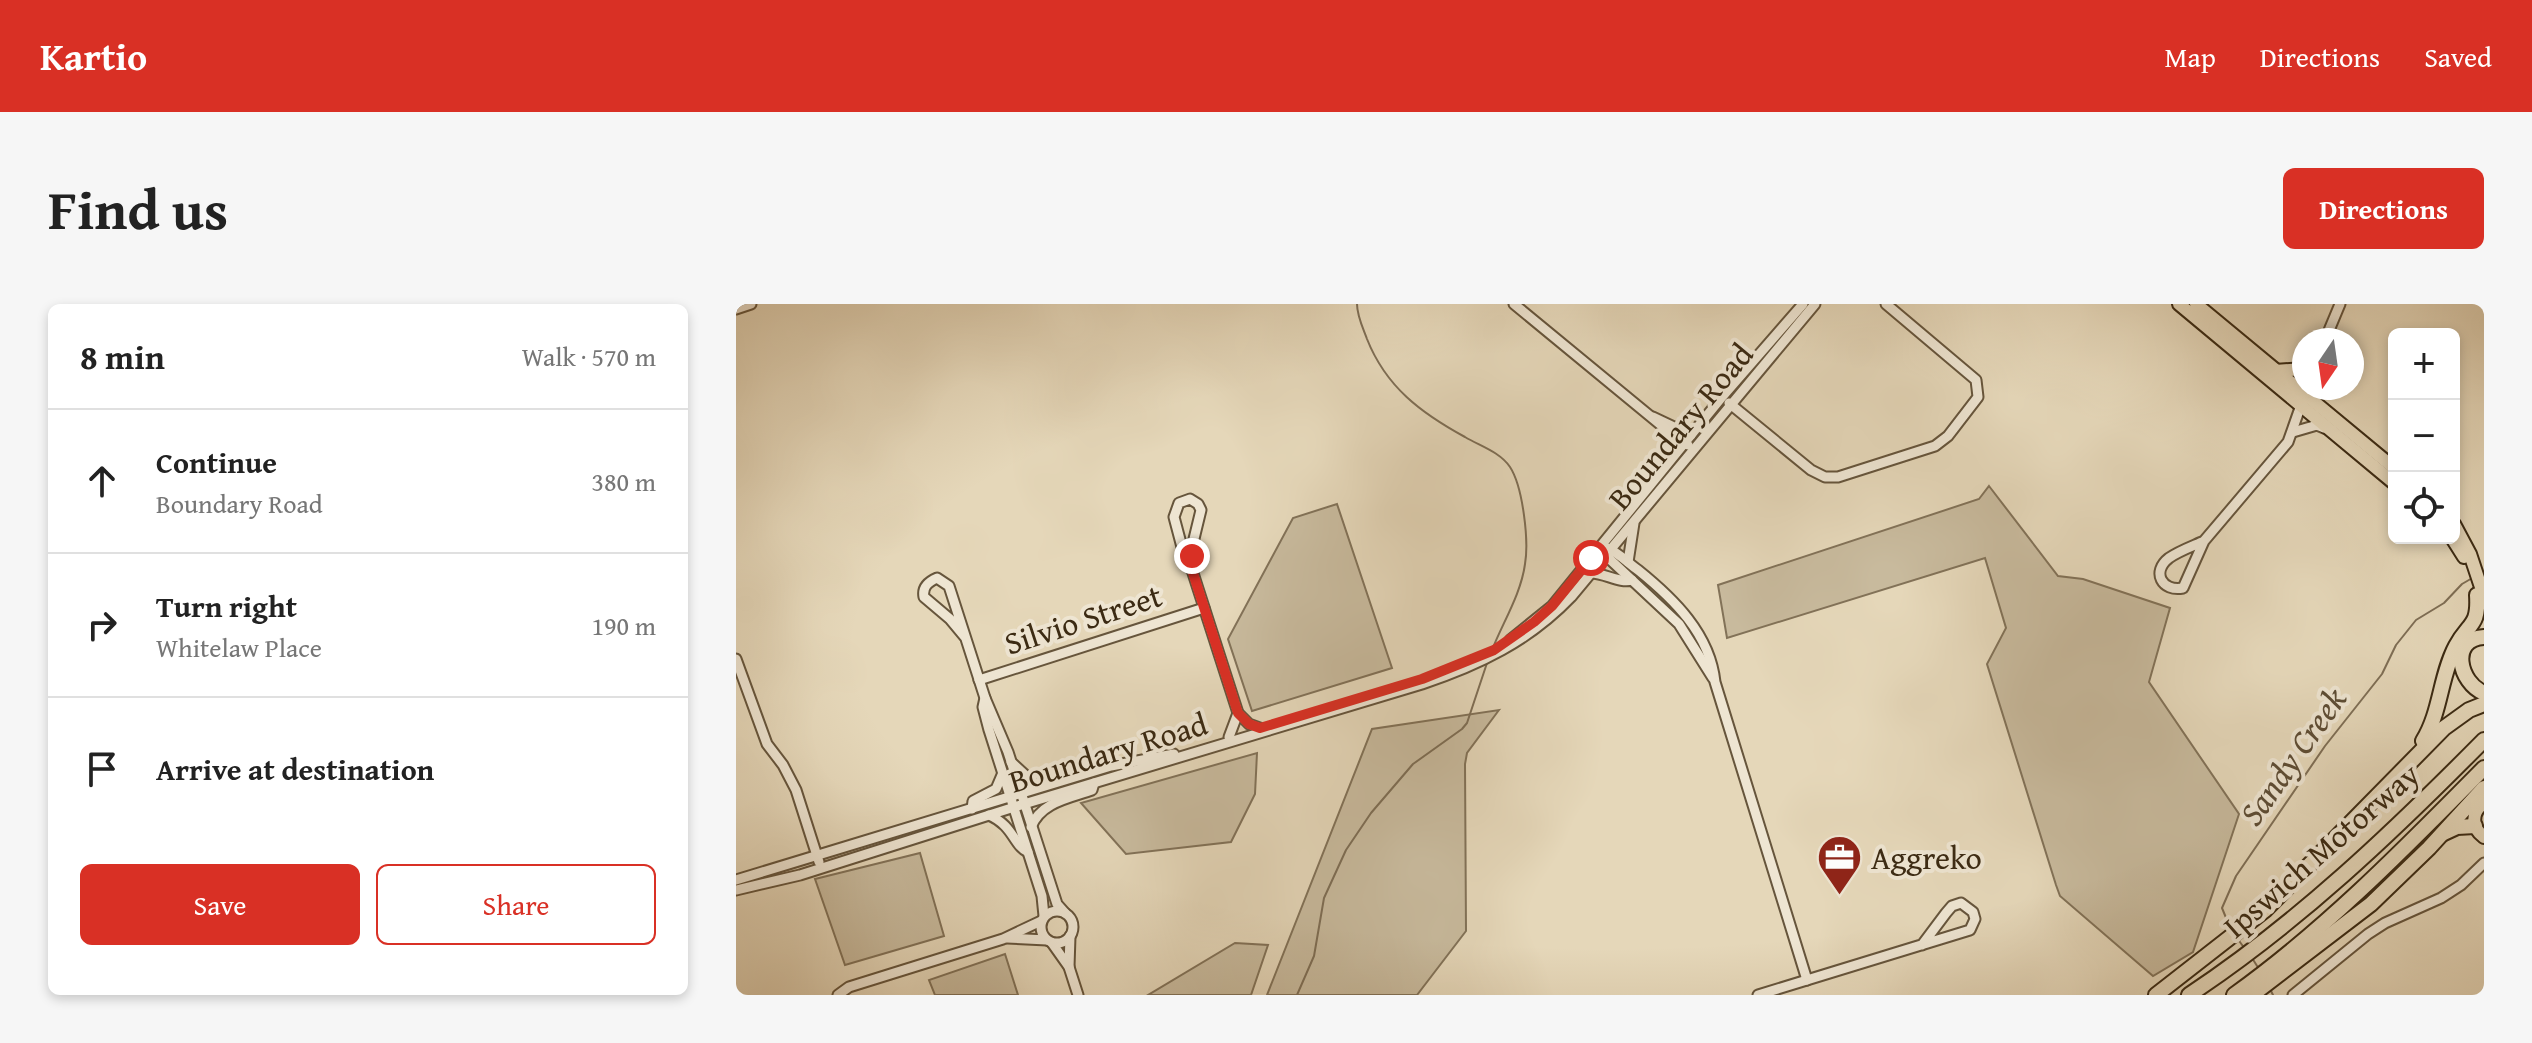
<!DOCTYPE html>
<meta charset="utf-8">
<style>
:root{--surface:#fff;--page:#f6f6f6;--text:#222;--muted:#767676;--line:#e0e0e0;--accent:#d93025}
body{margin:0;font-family:"Gentium Book Plus",serif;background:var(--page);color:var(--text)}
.controls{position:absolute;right:24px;top:24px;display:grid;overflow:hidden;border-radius:12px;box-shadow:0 4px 12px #0003}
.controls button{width:72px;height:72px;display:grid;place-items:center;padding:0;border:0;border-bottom:2px solid var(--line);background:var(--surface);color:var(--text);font:40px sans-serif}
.compass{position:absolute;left:1556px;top:24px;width:72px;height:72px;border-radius:50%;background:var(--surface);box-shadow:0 4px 12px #0003;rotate:193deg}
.stop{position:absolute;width:24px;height:24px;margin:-18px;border:6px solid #d93025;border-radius:50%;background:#fff}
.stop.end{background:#d93025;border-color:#fff;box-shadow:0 2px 8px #0008}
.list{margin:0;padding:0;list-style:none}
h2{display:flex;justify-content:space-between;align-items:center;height:104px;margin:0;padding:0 32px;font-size:34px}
h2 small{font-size:26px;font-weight:400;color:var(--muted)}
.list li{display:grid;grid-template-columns:52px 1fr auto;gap:24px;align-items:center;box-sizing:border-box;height:144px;padding:0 32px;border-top:2px solid var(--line)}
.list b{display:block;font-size:30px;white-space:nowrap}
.list p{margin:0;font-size:26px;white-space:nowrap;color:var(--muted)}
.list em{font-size:26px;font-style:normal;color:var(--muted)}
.actions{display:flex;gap:16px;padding:24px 32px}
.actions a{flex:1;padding:18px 0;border:2px solid var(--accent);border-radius:12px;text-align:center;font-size:28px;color:var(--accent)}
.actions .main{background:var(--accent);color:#fff}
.icon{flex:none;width:44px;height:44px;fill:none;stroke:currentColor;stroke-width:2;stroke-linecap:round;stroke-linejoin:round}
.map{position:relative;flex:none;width:1748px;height:691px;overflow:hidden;border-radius:12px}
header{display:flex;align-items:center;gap:48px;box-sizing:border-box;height:112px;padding:0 40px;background:var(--accent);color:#fff}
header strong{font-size:38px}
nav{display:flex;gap:44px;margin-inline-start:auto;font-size:28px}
.intro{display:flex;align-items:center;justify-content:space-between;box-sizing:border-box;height:192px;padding:0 48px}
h1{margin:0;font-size:56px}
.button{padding:20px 36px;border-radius:12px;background:var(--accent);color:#fff;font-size:28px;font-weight:700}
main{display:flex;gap:48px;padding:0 48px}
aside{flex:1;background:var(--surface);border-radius:12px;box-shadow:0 4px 12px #0003}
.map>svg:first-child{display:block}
</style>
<header>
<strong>Kartio</strong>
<nav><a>Map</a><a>Directions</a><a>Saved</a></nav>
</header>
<div class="intro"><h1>Find us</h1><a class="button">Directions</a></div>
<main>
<aside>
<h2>8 min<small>Walk · 570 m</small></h2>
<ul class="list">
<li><svg class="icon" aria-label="ahead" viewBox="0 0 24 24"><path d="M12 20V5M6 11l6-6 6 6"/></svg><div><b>Continue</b><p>Boundary Road</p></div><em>380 m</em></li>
<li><svg class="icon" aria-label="right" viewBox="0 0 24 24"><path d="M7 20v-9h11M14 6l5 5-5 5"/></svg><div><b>Turn right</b><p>Whitelaw Place</p></div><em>190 m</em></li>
<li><svg class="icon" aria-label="arrive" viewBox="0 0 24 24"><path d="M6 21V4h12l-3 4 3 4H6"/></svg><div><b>Arrive at destination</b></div></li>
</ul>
<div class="actions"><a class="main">Save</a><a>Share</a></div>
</aside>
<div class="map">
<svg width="1748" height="691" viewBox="0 0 1748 691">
<rect width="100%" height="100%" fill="#e5d7b9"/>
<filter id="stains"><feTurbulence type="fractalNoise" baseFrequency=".0025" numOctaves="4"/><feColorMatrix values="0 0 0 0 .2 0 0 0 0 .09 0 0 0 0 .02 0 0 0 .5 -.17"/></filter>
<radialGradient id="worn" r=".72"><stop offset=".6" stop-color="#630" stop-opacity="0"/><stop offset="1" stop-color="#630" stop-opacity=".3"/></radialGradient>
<g fill="#c8ba9d" stroke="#827258" stroke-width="2">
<polygon points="1253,182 1322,272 1347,275 1434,304 1413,378 1503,510 1457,648 1417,672 1324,592 1320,581 1251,360 1270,324 1249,254 991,334 982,281 1243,195"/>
<polygon points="601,200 656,364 516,407 492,335 557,214"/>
<polygon points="763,406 731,449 729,460 730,627 681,691 531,691 636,425"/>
<polygon points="521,449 519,490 495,538 390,550 345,499"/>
<polygon points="184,549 208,632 109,661 79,575"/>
<polygon points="499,639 532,641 515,691 412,691"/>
<polygon points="269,650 282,691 199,691 193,676"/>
</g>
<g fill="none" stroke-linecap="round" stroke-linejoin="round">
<g stroke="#7e6e55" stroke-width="2">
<path d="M621,0c0,12 6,24 10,35 19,48 54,74 98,98 15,9 35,15 45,30 13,20 19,74 15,97 -4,30 -22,58 -33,86"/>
<polyline points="1495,626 1486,604 1500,572 1589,442 1646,370 1660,341 1680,316 1708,299 1726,280 1738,273"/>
<polyline points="1501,634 1509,645"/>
<polyline points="1516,654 1523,665"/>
<polyline points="1534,685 1537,691"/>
<polyline points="561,691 578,652 588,594 610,546 635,509 677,460 726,425 731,419 751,359"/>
</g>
<defs>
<g id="minor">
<polyline points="778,0 948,140 952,141"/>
<polyline points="0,5 15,0"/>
<polyline points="1589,36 1604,0"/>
<polyline points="993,99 1075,166 1089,173 1102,173 1199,142 1212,132 1242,93 1240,76 1150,0"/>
<polyline points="917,113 955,131"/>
<polyline points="1557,128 1581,121 1588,124"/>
<path d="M1468,237c-11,5 -25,10 -35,17 -18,14 -7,34 14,30l21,-47 84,-99 19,-54"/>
<path d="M871,244c12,5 21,15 31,22 36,29 72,64 77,112l92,298"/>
<polyline points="867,249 943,320 977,374"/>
<polyline points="892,258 898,219"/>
<polyline points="456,266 456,243 465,206 462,200 454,195 443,199 438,213 451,262 456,266 502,409 513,420 524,424"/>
<path d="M855,269c14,0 29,11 41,7"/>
<path d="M229,333l-15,-18 -26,-22c-2,-10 4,-15 13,-19l12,8 36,112 23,54 49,152 8,9"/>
<polyline points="774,336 816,302 986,93 1067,0"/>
<polyline points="0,355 31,440 47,461 60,486 83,558"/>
<polyline points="243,376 468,304"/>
<polyline points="249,394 247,403 253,426 306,592 308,612"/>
<polyline points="493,433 502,409"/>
<polyline points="275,458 299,480 307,481"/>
<polyline points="236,505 237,497 260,485 266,471"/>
<path d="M253,511c25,11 24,30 39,37"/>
<path d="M295,523c10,-25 38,-29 61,-37l2,-7"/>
<polyline points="0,576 375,462 438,450"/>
<path d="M0,586l64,-15 224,-71 398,-120c57,-19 107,-43 149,-87l244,-293"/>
<circle cx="321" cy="623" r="16"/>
<polyline points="271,634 311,636"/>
<polyline points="316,639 333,663 342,691"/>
<polyline points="333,663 334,632"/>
<polyline points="102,691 113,683 267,635 305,617"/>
<polyline points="1022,691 1234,626 1239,615 1237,608 1225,599 1216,602 1210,609 1186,641"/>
<polyline points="1557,691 1632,630 1649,619 1705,594 1725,581 1748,559"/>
</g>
<g id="major">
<polyline points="1443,0 1658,179"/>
<polyline points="1460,0 1658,164"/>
<polyline points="1539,67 1568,65"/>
<polyline points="1718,220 1734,250 1748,292"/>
<polyline points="1716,234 1728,253"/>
<path d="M1748,499c-13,9 -13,24 0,34"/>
</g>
<g id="highway">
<path d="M1748,333c-35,2 -25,46 0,56"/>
<path d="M1687,437c18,-29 17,-65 33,-95 13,-24 23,-19 21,-51"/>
<polyline points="1708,529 1721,523 1739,522"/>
<polyline points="1420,691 1529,606 1708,424 1733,406 1748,400"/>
<path d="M1453,691c110,-73 203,-162 295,-255"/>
<path d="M1498,691c92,-66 170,-146 250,-227"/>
<polyline points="1516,691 1635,600 1693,544 1748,484"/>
</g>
</defs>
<use href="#minor" stroke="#66553c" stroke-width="13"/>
<use href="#major" stroke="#3b2a13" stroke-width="16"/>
<use href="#highway" stroke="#3b2a13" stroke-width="18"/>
<use href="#minor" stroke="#eee5d2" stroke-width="9"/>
<use href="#major" stroke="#e5d7b9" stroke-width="12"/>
<use href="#highway" stroke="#e5d7b9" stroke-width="14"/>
</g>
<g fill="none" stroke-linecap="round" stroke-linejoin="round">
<polyline stroke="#d93025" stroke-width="10" points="456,252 456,266 502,409 513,420 524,424 686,375 758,346 798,318 816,302 855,254"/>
</g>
<defs>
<symbol id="office-pin" viewBox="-11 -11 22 30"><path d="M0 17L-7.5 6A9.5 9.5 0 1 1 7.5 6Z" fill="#8f2418" stroke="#eee5d2"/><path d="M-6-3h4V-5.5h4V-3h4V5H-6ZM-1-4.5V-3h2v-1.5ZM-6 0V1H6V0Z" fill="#fff"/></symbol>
</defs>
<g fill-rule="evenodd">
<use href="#office-pin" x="1078" y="528" width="51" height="69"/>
</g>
<g text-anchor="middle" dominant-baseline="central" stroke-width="8" stroke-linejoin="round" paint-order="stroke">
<g font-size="32" fill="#3b2a13" stroke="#eee5d2">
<text transform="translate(944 122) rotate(-50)">Boundary Road</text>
<text transform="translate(347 315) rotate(-18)">Silvio Street</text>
<text transform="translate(372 448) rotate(-17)">Boundary Road</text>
<text transform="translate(1585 546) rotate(-41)">Ipswich Motorway</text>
</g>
<g font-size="32" fill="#3b2a13" stroke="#eee5d2" text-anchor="start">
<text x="1135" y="553">Aggreko</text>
</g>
<g font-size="34" font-style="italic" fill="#5d4c34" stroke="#eee5d2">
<text transform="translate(1556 452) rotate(-55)">Sandy Creek</text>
</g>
</g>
<rect width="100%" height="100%" filter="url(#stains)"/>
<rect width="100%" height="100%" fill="url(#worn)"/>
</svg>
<div class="controls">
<button>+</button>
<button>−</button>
<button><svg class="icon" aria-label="locate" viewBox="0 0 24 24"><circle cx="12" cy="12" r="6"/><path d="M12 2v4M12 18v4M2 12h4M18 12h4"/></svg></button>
</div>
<svg class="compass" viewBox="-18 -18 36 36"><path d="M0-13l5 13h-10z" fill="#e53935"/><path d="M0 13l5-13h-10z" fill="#767676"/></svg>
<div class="stop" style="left:855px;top:254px"></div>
<div class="stop end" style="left:456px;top:252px"></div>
</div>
</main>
